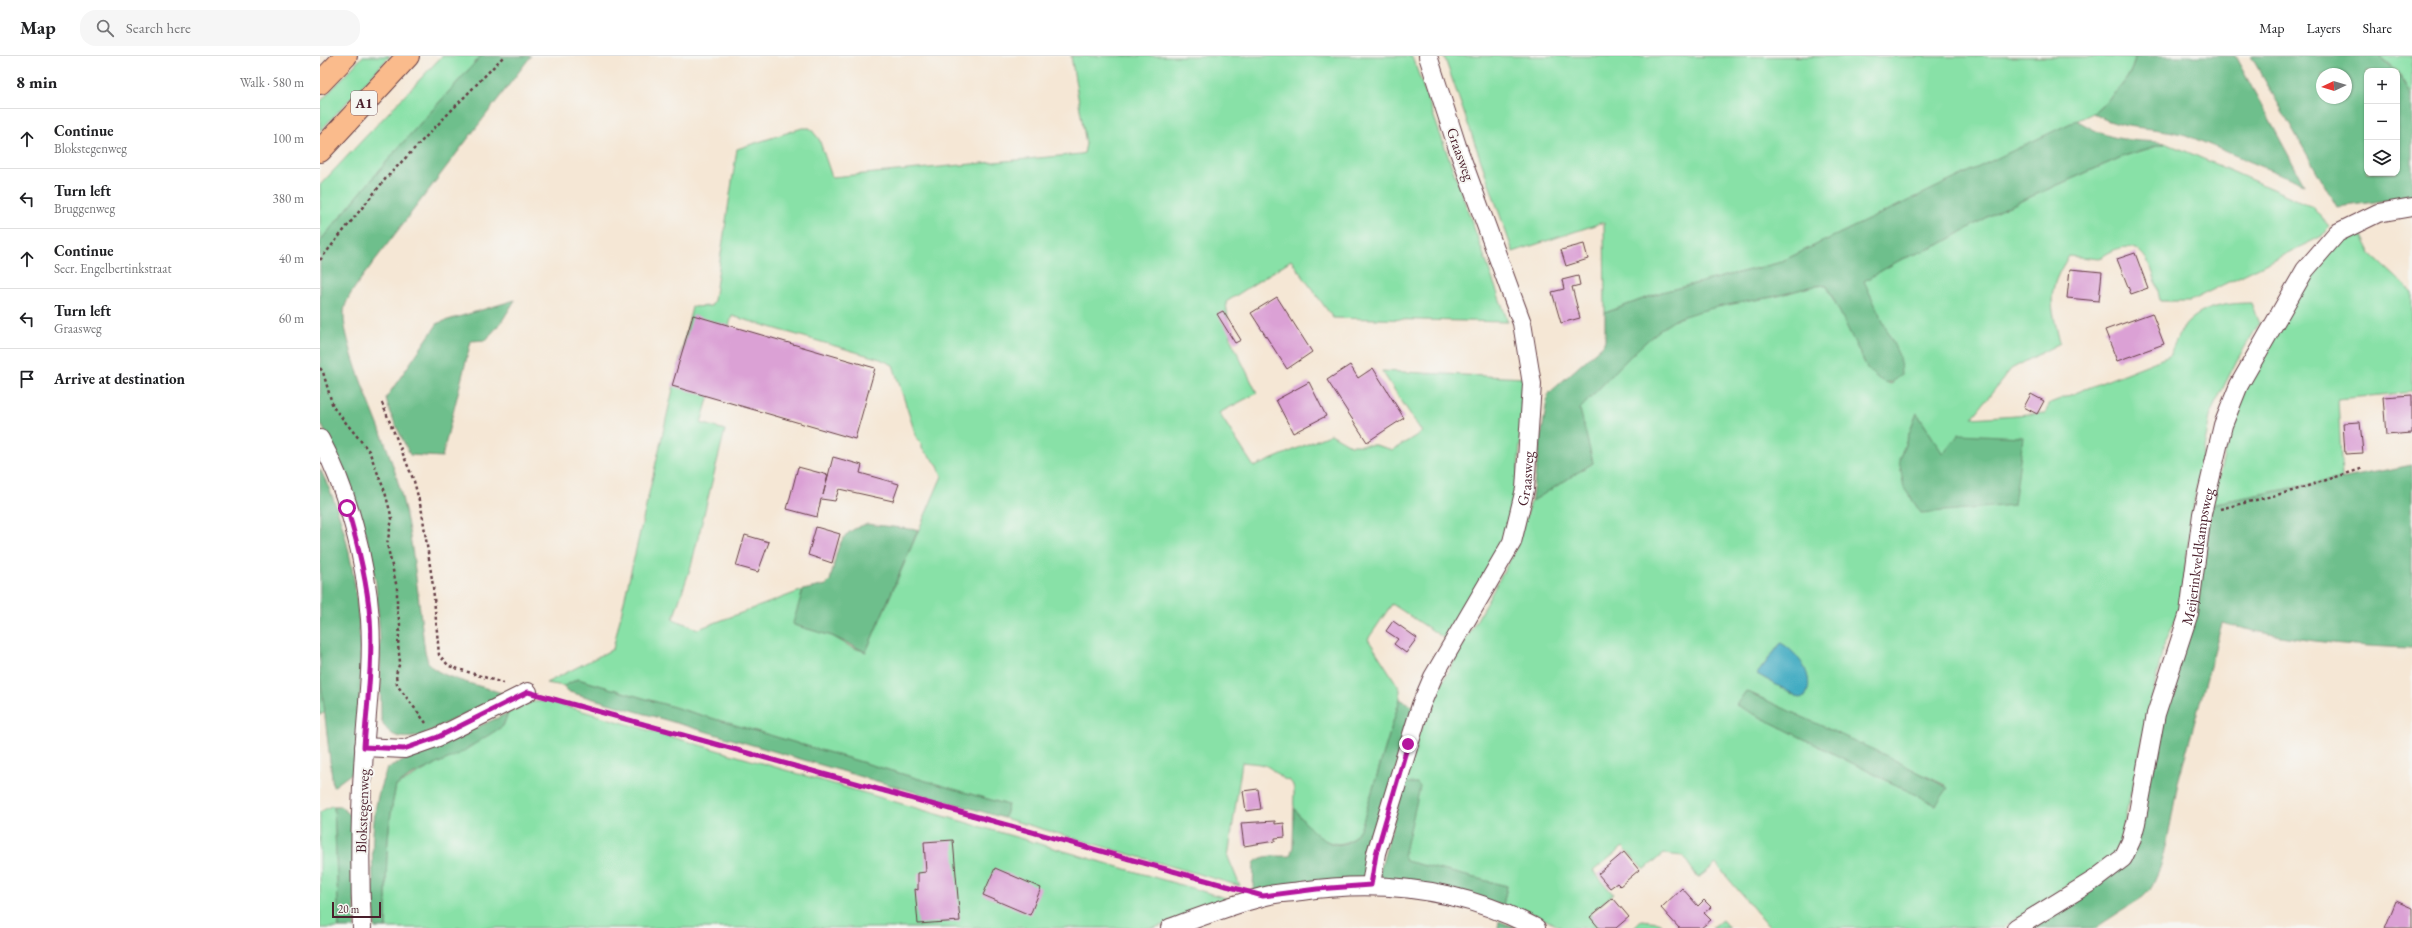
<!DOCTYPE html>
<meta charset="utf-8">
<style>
:root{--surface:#fff;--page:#f6f6f6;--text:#202124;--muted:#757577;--line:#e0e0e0}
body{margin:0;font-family:"EB Garamond",serif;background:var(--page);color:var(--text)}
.controls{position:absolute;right:12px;top:12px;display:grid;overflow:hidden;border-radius:8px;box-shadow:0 1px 3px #0004}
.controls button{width:36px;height:36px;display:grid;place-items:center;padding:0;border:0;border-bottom:1px solid var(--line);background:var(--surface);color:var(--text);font:20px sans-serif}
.compass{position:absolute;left:1996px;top:12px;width:36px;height:36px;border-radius:50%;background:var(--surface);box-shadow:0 1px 3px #0004;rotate:266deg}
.scale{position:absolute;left:12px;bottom:10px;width:49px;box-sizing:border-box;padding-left:4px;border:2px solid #4a1f2b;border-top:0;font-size:11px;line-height:14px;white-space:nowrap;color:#4a1f2b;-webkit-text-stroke:3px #f6f6f2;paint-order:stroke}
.stop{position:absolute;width:12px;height:12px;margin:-9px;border:3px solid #b5179e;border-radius:50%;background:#fff}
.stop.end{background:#b5179e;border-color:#fff;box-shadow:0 1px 4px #0008}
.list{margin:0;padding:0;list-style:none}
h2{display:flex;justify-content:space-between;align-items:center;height:52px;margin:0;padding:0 16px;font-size:17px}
h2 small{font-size:13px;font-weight:400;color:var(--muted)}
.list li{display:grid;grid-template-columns:26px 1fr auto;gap:12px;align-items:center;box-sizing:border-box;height:60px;padding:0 16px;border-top:1px solid var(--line)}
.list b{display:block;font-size:15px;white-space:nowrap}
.list p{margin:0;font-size:13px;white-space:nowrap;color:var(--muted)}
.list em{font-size:13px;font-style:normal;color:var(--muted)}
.icon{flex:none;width:22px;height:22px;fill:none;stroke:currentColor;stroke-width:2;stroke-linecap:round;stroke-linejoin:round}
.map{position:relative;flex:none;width:2092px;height:872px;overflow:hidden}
header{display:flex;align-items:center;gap:24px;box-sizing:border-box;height:56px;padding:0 20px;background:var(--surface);border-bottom:1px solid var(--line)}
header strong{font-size:19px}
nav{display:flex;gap:22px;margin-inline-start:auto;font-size:14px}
.search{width:280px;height:36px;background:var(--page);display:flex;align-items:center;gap:10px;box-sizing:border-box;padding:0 14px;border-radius:16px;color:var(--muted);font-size:15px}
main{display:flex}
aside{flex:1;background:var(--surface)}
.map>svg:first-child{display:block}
</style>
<header>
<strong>Map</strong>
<div class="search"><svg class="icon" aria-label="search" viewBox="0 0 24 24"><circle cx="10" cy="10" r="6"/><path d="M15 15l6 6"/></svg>Search here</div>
<nav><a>Map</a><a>Layers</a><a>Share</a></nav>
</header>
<main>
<aside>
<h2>8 min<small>Walk · 580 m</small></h2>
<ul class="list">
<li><svg class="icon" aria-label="ahead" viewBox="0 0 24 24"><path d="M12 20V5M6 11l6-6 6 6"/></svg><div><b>Continue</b><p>Blokstegenweg</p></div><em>100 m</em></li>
<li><svg class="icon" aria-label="left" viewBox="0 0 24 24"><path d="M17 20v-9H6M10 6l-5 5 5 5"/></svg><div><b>Turn left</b><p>Bruggenweg</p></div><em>380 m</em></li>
<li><svg class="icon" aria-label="ahead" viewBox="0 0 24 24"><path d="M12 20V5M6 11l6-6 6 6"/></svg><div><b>Continue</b><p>Secr. Engelbertinkstraat</p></div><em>40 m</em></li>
<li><svg class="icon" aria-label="left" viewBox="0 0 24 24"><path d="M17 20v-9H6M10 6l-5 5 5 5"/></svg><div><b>Turn left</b><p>Graasweg</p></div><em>60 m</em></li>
<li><svg class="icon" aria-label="arrive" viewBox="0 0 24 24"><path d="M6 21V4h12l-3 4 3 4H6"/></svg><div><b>Arrive at destination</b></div></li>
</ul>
</aside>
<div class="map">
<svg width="2092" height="872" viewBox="0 0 2092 872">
<rect width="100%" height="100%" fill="#f6f6f2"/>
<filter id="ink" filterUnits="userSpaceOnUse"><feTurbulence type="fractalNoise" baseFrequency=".025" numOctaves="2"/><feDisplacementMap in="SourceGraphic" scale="8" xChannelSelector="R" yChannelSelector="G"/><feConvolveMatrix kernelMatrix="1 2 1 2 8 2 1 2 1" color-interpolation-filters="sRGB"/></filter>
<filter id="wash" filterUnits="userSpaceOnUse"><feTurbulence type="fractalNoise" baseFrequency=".012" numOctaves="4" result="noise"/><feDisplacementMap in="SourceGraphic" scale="16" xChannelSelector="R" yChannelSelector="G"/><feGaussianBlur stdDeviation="0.9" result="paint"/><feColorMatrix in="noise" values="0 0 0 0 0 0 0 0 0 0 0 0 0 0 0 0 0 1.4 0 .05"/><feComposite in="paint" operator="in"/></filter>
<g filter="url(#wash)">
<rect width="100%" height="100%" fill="#f5e7d5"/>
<g fill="#88e1a7" stroke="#698069" fill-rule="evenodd">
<polygon points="43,0 70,0 0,75 0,46"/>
<polygon points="122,0 161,0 79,91 0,185 0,129"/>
<path d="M751,0h341l96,266 -175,-4 -42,-58 -65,42 4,36 27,55 -38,20 35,54 77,-33 19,11h25l18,5 29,-18 -40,-61 144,7 -11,125 -11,36 -57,101 -55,-36 -24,35 32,50v10l-38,126c-19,38 -52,10 -67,-15 -4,-8 3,-22 -5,-29 -2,-2 -4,-1 -6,-2 -7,-4 -13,-12 -20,-14 -7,-2 -15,-2 -22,-3l-14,95 12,29 -236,-68 4,-13 -430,-126 -14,7 -18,-3 67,-34 79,-342 19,-1 3,-6 23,-151 65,-21h8l9,11 13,38 249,-23 3,-1 2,-9zM412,260l148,43 13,6 24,74 5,5v5l15,15 5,12 -76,176 -15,-5 -19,-11 -38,-11 9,-35 -105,39 -25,-10 18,-53 34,-136 -24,-7z"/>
<path d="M1124,0l691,1c-4,25 -24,39 -42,56l-315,150 -116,29 -57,21 -1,-91 -91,30z"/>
<polygon points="2059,0 2092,0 2092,40 2077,15"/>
<path d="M1847,87l144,63 18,20 -7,10 -132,65h-30c-7,-37 -19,-73 -61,-42l-30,-3c-24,36 -18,48 -9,87l-49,26 -39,49 73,-5 5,-10 119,-47c4,-8 8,-20 14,-28 16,-21 43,-25 68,-25l8,21 -22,36 -26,52 -16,83 -16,117 -16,36 -45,203 -10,8 -106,69h-232l-54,-64 -18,14 -15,-22 -20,-2 -19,16 -21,-23 -30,24 20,23 -23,20 12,14h-40l-28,-14 -31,-9 4,-19 -101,-24 -2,-6v-73l14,-48 23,-50 75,-136 15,-47 62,-39 -14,-54c27,-27 69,-78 104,-93 27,-11 65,-14 95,-20 12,-3 39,-13 49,-10l6,13 56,85 4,-1 -14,-68 -16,-34 37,-21 39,-15 59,-34 126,-55zM1597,357l26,42 -44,5zM1461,587l19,55 -43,-24zM1426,635l199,94 -9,20 -199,-100z"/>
<polygon points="2037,170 2051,198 2092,236 2092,336 2018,343 2022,422 1891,448 1921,337 1990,214"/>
<polygon points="0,617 5,656 0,659"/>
<path d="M228,645l688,200 -82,27h-768c0,-48 -1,-96 10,-142l107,-60 5,-13 24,-11z"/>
<polygon points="11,750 14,750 19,872 0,872 0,756"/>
<polygon points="1321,864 1339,866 1345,872 1313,872"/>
<polygon points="1402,864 1409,872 1392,872"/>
</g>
<g fill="#6ebf8c" stroke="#5c6f5c" fill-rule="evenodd">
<path d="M161,0h50l-168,220c-8,12 -20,25 -19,40 0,13 5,26 8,39 12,39 30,75 42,114 19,60 23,121 31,183 2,4 2,9 4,12 10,14 58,23 75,30l-84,42c-19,4 -33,1 -39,-18l-1,-79 -4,-56 -10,-49 -15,-46 -31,-67v-180l79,-94z"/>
<path d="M1815,0h100l69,128 -118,-49c-31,-9 -66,-4 -93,-22 18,-17 39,-31 42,-57z"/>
<path d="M1931,0h128l16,15h-28v102h30v-100l15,23v101l-75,10zM2002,18h24v24h-24z"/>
<path d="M1757,64c35,23 52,19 90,23l-43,13 -126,55 -59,34 -39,15 -36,21 36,77 1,17c-14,14 -20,6 -33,-5l-41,-84c-11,-3 -37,7 -50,10 -31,6 -63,10 -93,20 -30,10 -81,69 -104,93l13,54 -62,39 17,-108 55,-49 2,-5v-27l57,-21 116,-29z"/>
<polygon points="195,244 182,265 166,284 151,285 122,401 90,399 70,357 66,342 118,267"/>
<polygon points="1597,357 1623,398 1639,378 1703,381 1694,449 1601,457 1584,432 1579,404"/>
<path d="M2092,409v183c-64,-2 -129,-8 -190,-25l-44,159 -11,61 -7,25 -10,22 -7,7 -48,31h-71l86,-51 33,-70 68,-303z"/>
<path d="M0,413c46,90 44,203 36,301l-23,17 -13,-114z"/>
<path d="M547,468l51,6 -52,122 -34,-16 -38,-11 -1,-2 10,-33 23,-5 4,-4c8,-29 5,-48 37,-57z"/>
<polygon points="258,623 688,749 684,762 246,635 244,630"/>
<polygon points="1426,635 1567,700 1628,732 1616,749 1416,649"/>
<path d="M1080,643l14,8 -50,175 -103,10 -8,-2 1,-27c10,-10 23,-6 36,-7l3,-9 1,-39c16,23 47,59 68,17z"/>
<path d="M188,657l-5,13 -44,28 -49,22 -14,10c-11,47 -10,94 -10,142h-11c-1,-49 -10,-115 13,-160z"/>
<polygon points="1084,727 1097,727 1100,731 1084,800 1086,805 1187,830 1183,849 1057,826"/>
<polygon points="14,750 20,750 34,762 35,872 19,872"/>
<polygon points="1179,865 1197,872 1178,872"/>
</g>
<path fill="#42acc2" stroke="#466676" d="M1461,587c16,9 36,34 24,54l-5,1 -43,-24z"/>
<g id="blocks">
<g fill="#dba1d5">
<polygon points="1264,188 1268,203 1246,210 1241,194"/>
<polygon points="1815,197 1828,232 1811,238 1797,203"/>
<polygon points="1750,213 1782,216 1779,245 1747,242"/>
<polygon points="1258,220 1260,229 1252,231 1260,262 1241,267 1232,236 1244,233 1242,224"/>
<polygon points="957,241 992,296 967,313 931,257"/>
<polygon points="903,255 921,284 915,287 897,258"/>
<polygon points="1832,257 1844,288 1797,305 1785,274"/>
<polygon points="373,259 555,312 535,383 352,330"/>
<polygon points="1030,309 1038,322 1053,312 1084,362 1047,386 1007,324"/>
<polygon points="989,326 1006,360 973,377 956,344"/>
<polygon points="1711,338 1724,345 1717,358 1704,351"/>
<polygon points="2092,339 2092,377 2066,379 2063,341"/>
<polygon points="2040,366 2043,397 2025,398 2023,367"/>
<polygon points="513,401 542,409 540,417 579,428 573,445 519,433 515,445 501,443 497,461 467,453 478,411 508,419 503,439"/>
<polygon points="496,471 520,478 512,507 488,499"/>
<polygon points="425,479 449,486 438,516 416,510"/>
<polygon points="1073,565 1097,582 1086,597 1074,588 1078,583 1066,575"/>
<polygon points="938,733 941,753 926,755 923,735"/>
<polygon points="955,765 955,768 964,767 965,781 955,782 955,785 924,790 921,767"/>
<polygon points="633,784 640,865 598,868 595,833 598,834 598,817 606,816 604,786"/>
<polygon points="1304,796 1319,814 1300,830 1297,827 1290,832 1278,818"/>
<polygon points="675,812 721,832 710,859 663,839"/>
<polygon points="1362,832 1378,850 1384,844 1391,851 1384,857 1391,864 1381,872 1359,872 1341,852"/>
<polygon points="1293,842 1309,861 1296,872 1279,872 1270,861"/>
<polygon points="2076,845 2092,852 2092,872 2065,872"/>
</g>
</g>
</g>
<g filter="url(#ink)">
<use href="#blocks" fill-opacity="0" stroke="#643d44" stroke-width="1"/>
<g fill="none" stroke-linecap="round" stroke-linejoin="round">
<defs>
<g id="minor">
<path d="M0,383c28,51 46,122 50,180 3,44 -3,89 -6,133 -4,59 -5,117 -2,176"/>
<polyline points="44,691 84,693 118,681 208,636"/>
<path id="s1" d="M1051,829l5,-32 45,-148 12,-28 79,-135 13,-53 7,-105 -10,-61 -65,-177 -29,-90"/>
<path d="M850,872c30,-11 61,-23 92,-31 12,-4 26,-4 39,-6 82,-12 161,-2 235,37"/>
<path id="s2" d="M1696,872l78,-48 29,-22 8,-17 5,-18 20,-109 33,-101 13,-99 21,-89 16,-40 66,-115 32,-37 41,-20 34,-6"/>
</g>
<g id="highway">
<polyline points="0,27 26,0"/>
<polyline points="0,95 88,0"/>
</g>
</defs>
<use href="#minor" stroke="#643d44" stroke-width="20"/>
<use href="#highway" stroke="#643d44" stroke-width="24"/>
<g stroke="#643d44" stroke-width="2.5" stroke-dasharray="3 3" stroke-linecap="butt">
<polyline points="0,204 67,121 184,0"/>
<polyline points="0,312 3,316 13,351 49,395 65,436 72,463 67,488 77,532 77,554 80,568 78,589 80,606 76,618 77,629 106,667"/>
<polyline points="62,347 94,425 102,456 113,530 119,599 129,610 186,628"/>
<polyline points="1900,453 1972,435 2044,412"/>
<polyline points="223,640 912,832"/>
</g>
<use href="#minor" stroke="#fff" stroke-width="18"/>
<use href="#highway" stroke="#fabb8c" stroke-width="22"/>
</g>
</g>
<g fill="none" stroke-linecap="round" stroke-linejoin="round" filter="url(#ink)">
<path stroke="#b5179e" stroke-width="5" d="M27,452c11,36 20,73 23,110 3,43 -3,86 -6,129l40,2 34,-12 90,-45 735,204 54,-7 54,-4 5,-31 32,-110"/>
</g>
<g text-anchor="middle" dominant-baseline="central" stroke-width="4" stroke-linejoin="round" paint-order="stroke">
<rect fill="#f6f6f2" stroke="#7e6067" stroke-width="1" x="31" y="35" width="26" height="24" rx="3"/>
<g font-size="14" font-weight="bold" fill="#4a1f2b">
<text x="44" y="47">A1</text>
</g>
<g font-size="15" fill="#4a1f2b" stroke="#f6f6f2">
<text transform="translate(1141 98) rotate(70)">Graasweg</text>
<text stroke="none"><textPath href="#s1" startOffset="439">Graasweg</textPath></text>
<text stroke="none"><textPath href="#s2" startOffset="440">Meijerinkveldkampsweg</textPath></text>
<text transform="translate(42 755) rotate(-88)">Blokstegenweg</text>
</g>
</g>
</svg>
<div class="controls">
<button>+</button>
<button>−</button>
<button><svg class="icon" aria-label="layers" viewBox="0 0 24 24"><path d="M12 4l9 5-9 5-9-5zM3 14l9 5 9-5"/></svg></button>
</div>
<svg class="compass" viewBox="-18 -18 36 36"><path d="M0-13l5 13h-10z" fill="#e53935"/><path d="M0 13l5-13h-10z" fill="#757577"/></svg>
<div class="scale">20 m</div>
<div class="stop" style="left:27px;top:452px"></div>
<div class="stop end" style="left:1088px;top:688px"></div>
</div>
</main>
